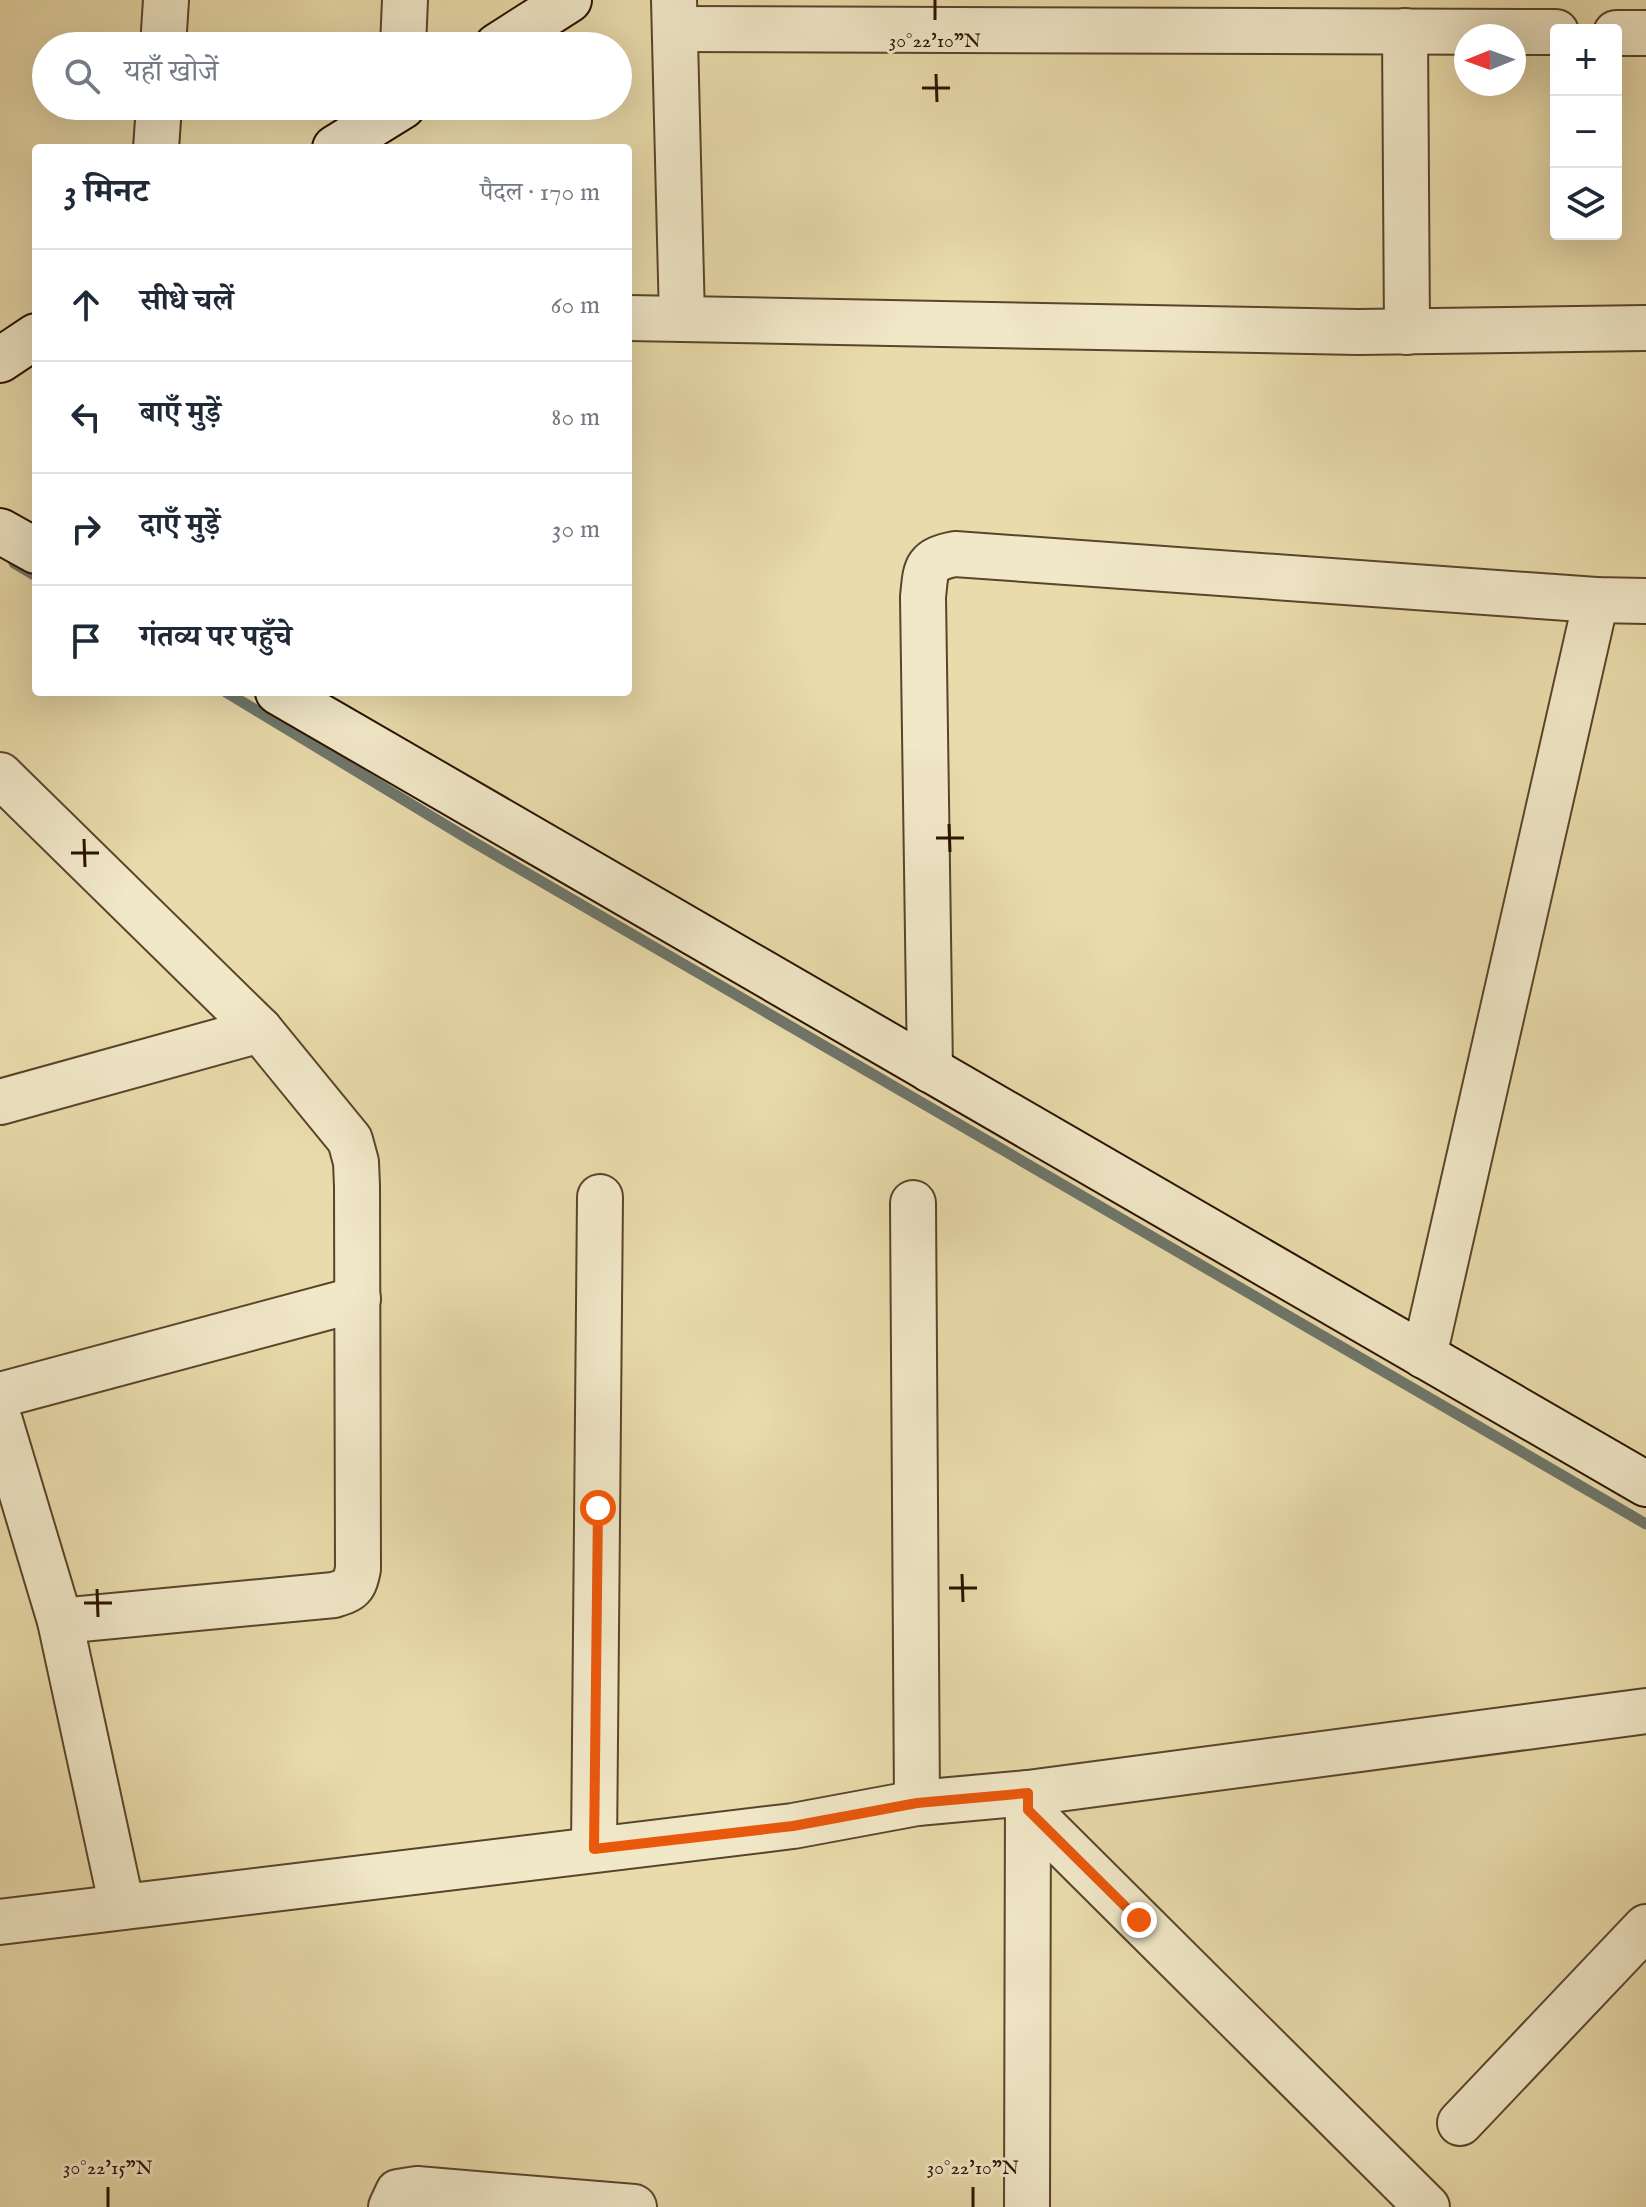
<!DOCTYPE html>
<html lang="hi">
<meta charset="utf-8">
<style>
:root{--surface:#fff;--page:#f2f2f3;--text:#1f2937;--muted:#747a83;--line:#e0e1e3}
body{margin:0;font-family:"IM FELL English","Noto Serif Devanagari",serif;background:var(--page);color:var(--text)}
.controls{position:absolute;right:24px;top:24px;display:grid;overflow:hidden;border-radius:8px;box-shadow:0 8px 32px #0002}
.controls button{width:72px;height:72px;display:grid;place-items:center;padding:0;border:0;border-bottom:2px solid var(--line);background:var(--surface);color:var(--text);font:40px sans-serif}
.compass{position:absolute;left:1454px;top:24px;width:72px;height:72px;border-radius:50%;background:var(--surface);box-shadow:0 8px 32px #0002;rotate:269deg}
.stop{position:absolute;width:24px;height:24px;margin:-18px;border:6px solid #ea580c;border-radius:50%;background:#fff}
.stop.end{background:#ea580c;border-color:#fff;box-shadow:0 2px 8px #0008}
.list{margin:0;padding:0;list-style:none}
h2{display:flex;justify-content:space-between;align-items:center;height:104px;margin:0;padding:0 32px;font-size:34px}
h2 small{font-size:26px;font-weight:400;color:var(--muted)}
.list li{display:grid;grid-template-columns:52px 1fr auto;gap:24px;align-items:center;box-sizing:border-box;height:112px;padding:0 32px;border-top:2px solid var(--line)}
.list b{display:block;font-size:30px;white-space:nowrap}
.list em{font-size:26px;font-style:normal;color:var(--muted)}
.icon{flex:none;width:44px;height:44px;fill:none;stroke:currentColor;stroke-width:2;stroke-linecap:round;stroke-linejoin:round}
.map{position:relative;flex:none;width:1646px;height:2207px;overflow:hidden}
.search{position:absolute;background:var(--surface);box-shadow:0 8px 32px #0002;left:32px;top:32px;width:600px;height:88px;display:flex;align-items:center;gap:20px;box-sizing:border-box;padding:0 28px;border-radius:44px;color:var(--muted);font-size:30px}
.panel{position:absolute;background:var(--surface);box-shadow:0 8px 32px #0002;left:32px;top:144px;width:600px;height:552px;border-radius:8px}
.map>svg:first-child{display:block}
</style>
<div class="map">
<svg width="1646" height="2207" viewBox="0 0 1646 2207">
<rect width="100%" height="100%" fill="#e9dbab"/>
<filter id="stains"><feTurbulence type="fractalNoise" baseFrequency=".0025" numOctaves="4"/><feColorMatrix values="0 0 0 0 .2 0 0 0 0 .09 0 0 0 0 .02 0 0 0 .5 -.17"/></filter>
<radialGradient id="worn" r=".72"><stop offset=".6" stop-color="#630" stop-opacity="0"/><stop offset="1" stop-color="#630" stop-opacity=".3"/></radialGradient>
<g fill="none" stroke-linecap="round" stroke-linejoin="round">
<g stroke="#6e766b" stroke-width="11">
<polyline points="14,563 36,576"/>
<polyline points="226,692 470,840 1646,1524"/>
</g>
<defs>
<g id="street">
<polyline points="674,0 682,319"/>
<polyline points="675,29 1556,32"/>
<polyline points="1405,31 1407,332"/>
<polyline points="1616,33 1646,33"/>
<polyline points="163,46 166,0"/>
<polyline points="403,46 405,0"/>
<polyline points="156,148 159,106"/>
<polyline points="628,318 1358,332 1646,328"/>
<path d="M0,775l260,255 90,110 6,22 1,24 1,383c-4,19 -6,20 -24,26l-274,26"/>
<path d="M930,1070l-7,-473c3,-28 1,-37 32,-43l641,46 50,1"/>
<polyline points="0,1102 260,1030"/>
<polyline points="913,1203 917,1803"/>
<polyline points="1424,1356 1596,600"/>
<polyline points="0,1395 358,1299"/>
<polyline points="0,1421 60,1621 122,1907"/>
<polyline points="1028,1810 1427,2207"/>
<polyline points="594,1849 600,1197"/>
<polyline points="0,1922 793,1826 917,1803 1028,1793 1646,1711"/>
<polyline points="1460,2123 1646,1927"/>
<polyline points="391,2207 398,2192 417,2189 634,2207"/>
<polyline points="1027,2207 1028,1793"/>
</g>
<g id="secondary">
<polyline points="497,46 569,0"/>
<polyline points="335,148 403,106"/>
<polyline points="0,360 36,336"/>
<polyline points="0,531 36,551"/>
<polyline points="278,692 1646,1484"/>
</g>
</defs>
<use href="#street" stroke="#5a442b" stroke-width="48"/>
<use href="#secondary" stroke="#2b1200" stroke-width="48"/>
<use href="#street" stroke="#f1e8c8" stroke-width="44"/>
<use href="#secondary" stroke="#f1e8c8" stroke-width="44"/>
</g>
<g fill="none" stroke-linecap="round" stroke-linejoin="round">
<polyline stroke="#ea580c" stroke-width="10" points="598,1508 594,1849 793,1826 917,1803 1028,1793 1028,1810 1139,1920"/>
</g>
<path fill="none" stroke="#2b1200" stroke-width="3" d="M935,0v20M936,74l1,28M922,88h28M949,824l1,28M936,838h28M84,839l1,28M71,853h28M962,1574l1,28M949,1588h28M97,1589l1,28M84,1603h28M108,2187v20M973,2187v20"/>
<g font-size="20" text-anchor="middle" fill="#2b1200" stroke="#f1e8c8" stroke-width="6" stroke-linejoin="round" paint-order="stroke">
<text x="935" y="47">30°22'10"N</text>
<text x="108" y="2174">30°22'15"N</text>
<text x="973" y="2174">30°22'10"N</text>
</g>
<rect width="100%" height="100%" filter="url(#stains)"/>
<rect width="100%" height="100%" fill="url(#worn)"/>
</svg>
<div class="controls">
<button>+</button>
<button>−</button>
<button><svg class="icon" aria-label="layers" viewBox="0 0 24 24"><path d="M12 4l9 5-9 5-9-5zM3 14l9 5 9-5"/></svg></button>
</div>
<svg class="compass" viewBox="-18 -18 36 36"><path d="M0-13l5 13h-10z" fill="#e53935"/><path d="M0 13l5-13h-10z" fill="#747a83"/></svg>
<div class="stop" style="left:598px;top:1508px"></div>
<div class="stop end" style="left:1139px;top:1920px"></div>
<div class="search"><svg class="icon" aria-label="search" viewBox="0 0 24 24"><circle cx="10" cy="10" r="6"/><path d="M15 15l6 6"/></svg>यहाँ खोजें</div>
<section class="panel">
<h2>3 मिनट<small>पैदल · 170 m</small></h2>
<ul class="list">
<li><svg class="icon" aria-label="ahead" viewBox="0 0 24 24"><path d="M12 20V5M6 11l6-6 6 6"/></svg><div><b>सीधे चलें</b></div><em>60 m</em></li>
<li><svg class="icon" aria-label="left" viewBox="0 0 24 24"><path d="M17 20v-9H6M10 6l-5 5 5 5"/></svg><div><b>बाएँ मुड़ें</b></div><em>80 m</em></li>
<li><svg class="icon" aria-label="right" viewBox="0 0 24 24"><path d="M7 20v-9h11M14 6l5 5-5 5"/></svg><div><b>दाएँ मुड़ें</b></div><em>30 m</em></li>
<li><svg class="icon" aria-label="arrive" viewBox="0 0 24 24"><path d="M6 21V4h12l-3 4 3 4H6"/></svg><div><b>गंतव्य पर पहुँचे</b></div></li>
</ul>
</section>
</div>
